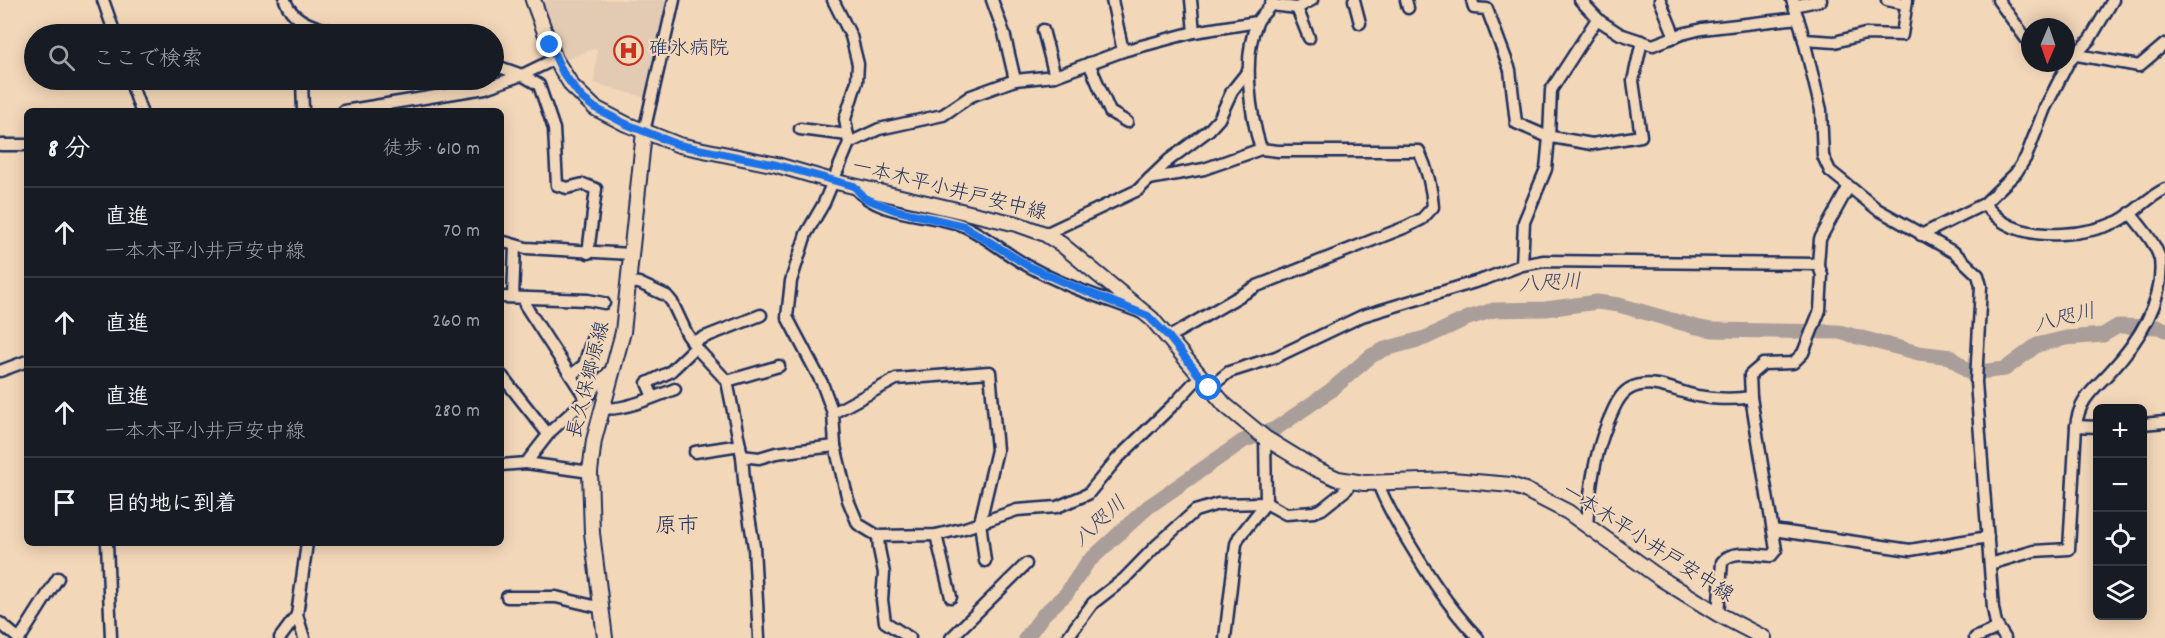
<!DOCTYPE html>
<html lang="ja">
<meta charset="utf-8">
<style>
:root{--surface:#171b24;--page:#242831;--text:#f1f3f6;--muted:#9ea1a6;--line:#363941}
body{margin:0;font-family:Dekko,"Klee One",sans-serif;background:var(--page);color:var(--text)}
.controls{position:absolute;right:18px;bottom:18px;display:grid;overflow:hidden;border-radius:9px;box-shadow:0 3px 15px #0003}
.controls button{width:54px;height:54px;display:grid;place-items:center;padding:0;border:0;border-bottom:2px solid var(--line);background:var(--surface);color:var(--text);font:30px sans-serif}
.compass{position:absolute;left:2021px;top:18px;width:54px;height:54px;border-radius:50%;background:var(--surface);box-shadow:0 3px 15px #0003;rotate:182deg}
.stop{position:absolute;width:18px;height:18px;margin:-14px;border:4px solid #1a73e8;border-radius:50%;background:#fff}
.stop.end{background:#1a73e8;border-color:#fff;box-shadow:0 2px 6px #0008}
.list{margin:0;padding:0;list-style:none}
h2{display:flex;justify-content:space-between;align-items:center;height:78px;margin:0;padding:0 24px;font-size:26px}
h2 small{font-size:20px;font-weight:400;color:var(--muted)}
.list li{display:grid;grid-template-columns:39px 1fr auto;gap:18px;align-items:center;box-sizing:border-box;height:90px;padding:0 24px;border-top:2px solid var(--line)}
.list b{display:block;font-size:22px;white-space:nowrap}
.list p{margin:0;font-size:20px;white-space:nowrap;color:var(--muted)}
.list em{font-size:20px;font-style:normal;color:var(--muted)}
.icon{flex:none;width:33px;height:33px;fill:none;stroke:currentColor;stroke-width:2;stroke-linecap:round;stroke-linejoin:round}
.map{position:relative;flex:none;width:2165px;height:638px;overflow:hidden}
.search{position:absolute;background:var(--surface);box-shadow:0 3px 15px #0003;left:24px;top:24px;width:480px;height:66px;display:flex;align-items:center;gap:15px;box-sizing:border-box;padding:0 21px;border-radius:33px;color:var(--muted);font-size:22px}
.panel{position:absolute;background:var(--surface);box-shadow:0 3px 15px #0003;left:24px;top:108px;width:480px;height:438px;border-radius:9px}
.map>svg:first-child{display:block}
</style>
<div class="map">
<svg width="2165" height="638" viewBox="0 0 2165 638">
<rect width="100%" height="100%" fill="#f3d7b9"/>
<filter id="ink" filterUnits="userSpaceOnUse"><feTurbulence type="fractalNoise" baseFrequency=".0167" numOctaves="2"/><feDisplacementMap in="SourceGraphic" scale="12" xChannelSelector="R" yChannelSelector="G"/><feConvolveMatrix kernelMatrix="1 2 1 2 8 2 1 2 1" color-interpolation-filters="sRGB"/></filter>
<g filter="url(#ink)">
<polygon fill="#e3cab2" points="538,0 670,0 647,98 594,83 597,52 596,48 562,61"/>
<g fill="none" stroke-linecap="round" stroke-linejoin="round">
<polyline stroke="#a99e9a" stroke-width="15" points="1026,638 1044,614 1066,594 1087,563 1148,507 1243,441 1275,429 1294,416 1330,391 1371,356 1385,349 1425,338 1468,318 1494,310 1546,309 1597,302 1619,305 1696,327 1712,330 1839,332 1919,353 1951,357 1970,373 2005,369 2037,345 2066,338 2103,335 2118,326 2159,327 2165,330"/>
<defs>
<g id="minor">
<polyline points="103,0 115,34"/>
<path d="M285,0c10,31 61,34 88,34"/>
<polyline points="833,0 851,36 858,64 857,81 845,119 849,143 824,203 806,234 791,281 787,317 822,383 833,413 835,446 848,500 858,524 878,536 936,535 965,528 1017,510 1057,507 1088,494 1117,459 1175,403 1200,376"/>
<polyline points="992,0 1004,33 1015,80"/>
<polyline points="1112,0 1123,51"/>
<polyline points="1191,0 1194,32"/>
<polyline points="1354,0 1360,23"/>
<polyline points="1406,0 1408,8"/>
<polyline points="1472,0 1474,8 1487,9 1510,70 1516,123 1546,136 1592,144 1641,136 1633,81 1642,41"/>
<polyline points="1580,0 1600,21 1620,34 1653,45 1682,34 1702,29 1798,18"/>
<polyline points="1660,0 1675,37"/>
<polyline points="1792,0 1801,28 1821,110 1823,156 1830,171 1877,209 1955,253 1978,275 1981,286 1976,382 1993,608 1996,624 2005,638"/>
<polyline points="1887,0 1906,4"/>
<polyline points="1998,0 2030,44"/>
<polyline points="1271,5 1297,8 1312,0"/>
<polyline points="1794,6 1821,0"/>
<polyline points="1297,8 1309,38"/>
<polyline points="1043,30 1055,76"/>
<polyline points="1804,40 1835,42 1865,34 1902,35 1907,0"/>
<polyline points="2066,53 2139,66 2165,44"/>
<polyline points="1089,63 1110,112 1127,122"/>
<polyline points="494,65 522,75 539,85 554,129 557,185 567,188 583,184 596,189 588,253"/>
<polyline points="130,80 141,111"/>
<polyline points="302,80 303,111"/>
<polyline points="344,111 485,88 522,75 555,59"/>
<polyline points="800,129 848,135"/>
<polyline points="644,132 674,0"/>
<polyline points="849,143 879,129 943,115 971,96 1015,80 1055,76 1123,51 1194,32 1257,22"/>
<polyline points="0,145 27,145"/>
<polyline points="1149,179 1204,169 1261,149"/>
<path d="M854,187c27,31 74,25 110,39 21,9 44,30 66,41 34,19 73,31 110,45"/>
<path d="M1984,204c7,7 13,15 21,19 30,18 83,12 114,-2 16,-8 29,-24 46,-32"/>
<polyline points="1045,234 1138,190 1169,160 1209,130 1219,119 1232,91 1248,71"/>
<polyline points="1921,235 1984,204 2016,173 2026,157 2045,108 2068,63 2090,39 2113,0"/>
<polyline points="501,241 526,248 631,254"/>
<polyline points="1522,265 1524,222 1546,169 1549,137 1551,90 1597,19"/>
<polyline points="629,282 639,283 667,296 672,302 687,334 700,352 727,381 742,456 745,491 754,547 759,638"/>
<polyline points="501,297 588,300 604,303"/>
<polyline points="513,297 515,246"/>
<polyline points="526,298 525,305 586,399"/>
<path d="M1169,337l88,-51 149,-59 16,-8 11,-12c-1,-20 -6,-38 -14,-56h-141l-17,-2c-11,-34 -19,-93 -4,-126 3,-9 14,-13 15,-23"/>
<polyline points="692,342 761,315"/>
<polyline points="0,371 27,361"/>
<polyline points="571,375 584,365 594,333"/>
<polyline points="502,376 548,434"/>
<polyline points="727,381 779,366"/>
<polyline points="1209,388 1229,372 1276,357 1362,316 1485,279 1522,265 1544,261 1818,264"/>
<polyline points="653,397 647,383 670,372 696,347"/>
<path d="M602,408c19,4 55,-12 73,-19"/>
<polyline points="833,413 896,379 990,372 997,450 980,522 985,561"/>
<polyline points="2142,424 2165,422"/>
<polyline points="2076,426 2098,427"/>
<polyline points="695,452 740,445"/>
<polyline points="742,456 759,458 776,453 835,446"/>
<polyline points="526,463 590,472"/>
<polyline points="501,465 526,463 551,431 586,399 601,380 612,369"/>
<path d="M1378,483c6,18 16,34 25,50 22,37 45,74 75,105"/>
<path d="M1587,525c3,-37 7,-69 21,-103 4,-9 8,-21 15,-28 8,-9 22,-11 34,-9 13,2 26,8 40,11 18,3 36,4 54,1"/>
<polyline points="1773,530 1910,550 1988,537"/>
<polyline points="936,535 951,597"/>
<polyline points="878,536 879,549 884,573 882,600 885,622 910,638"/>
<polyline points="107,543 111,638"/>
<path d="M1990,564l44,-13 35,-2 7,-123c3,-26 16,-35 33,-53 27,-29 56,-71 51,-114 -5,-17 -19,-32 -30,-46"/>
<polyline points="507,597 556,597 602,608"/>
<path d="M1718,614l4,-52c9,-13 34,-7 49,-6l5,-6 -25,-153 -1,-22 13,-11 30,-1 10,-10 17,-43 2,-35 -4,-11 2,-25 28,-51"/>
<polyline points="0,623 18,638"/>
<polyline points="20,638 58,578"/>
<polyline points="280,638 297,615"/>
<polyline points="304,638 297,615 307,543"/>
<polyline points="951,638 1026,564"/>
<polyline points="1067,638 1093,603 1124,579 1157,545 1195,511 1218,504 1266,503 1286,514 1314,512 1322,509 1347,489 1351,481"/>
<polyline points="1225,638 1236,544 1239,537 1266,503 1265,438"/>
<polyline points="1975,638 1998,628"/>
</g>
<g id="major">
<polyline points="533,0 555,59 572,86 595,108 626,124 679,145 777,165 832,181 1017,224 1045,234 1061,244 1152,319 1225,405 1265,438 1314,468 1338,479 1364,483 1452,480 1511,485 1525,490 1568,512 1660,578 1718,614 1764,638"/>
<polyline points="605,638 592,533 590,472 594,440 623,332 644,132"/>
</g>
</defs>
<use href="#minor" stroke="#1b2f5e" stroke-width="15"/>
<use href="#major" stroke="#1b2f5e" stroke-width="18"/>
<use href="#minor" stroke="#f3d7b9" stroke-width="10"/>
<use href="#major" stroke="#f3d7b9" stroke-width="14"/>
</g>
</g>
<g fill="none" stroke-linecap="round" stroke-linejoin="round" filter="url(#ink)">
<polyline stroke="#1a73e8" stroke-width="8" points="550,45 563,73 582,98 595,108 626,124 679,145 777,165 854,186 864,198 895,210 964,226 1030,267 1063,282 1148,316 1169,337 1209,388"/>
</g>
<defs>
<symbol id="hospital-ring" viewBox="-11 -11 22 22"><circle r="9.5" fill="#f3d7b9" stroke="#c8321e" stroke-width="1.5"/><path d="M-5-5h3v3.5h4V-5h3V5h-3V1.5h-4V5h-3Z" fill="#c8321e"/></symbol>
</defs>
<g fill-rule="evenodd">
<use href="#hospital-ring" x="612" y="34" width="33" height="33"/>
</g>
<g text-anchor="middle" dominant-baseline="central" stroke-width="4.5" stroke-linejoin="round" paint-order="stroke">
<g font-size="20" fill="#1b2f5e" stroke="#f3d7b9" text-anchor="start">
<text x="649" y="50">碓氷病院</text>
</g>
<g font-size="20" fill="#1b2f5e" stroke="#f3d7b9">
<text transform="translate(949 191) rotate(14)">一本木平小井戸安中線</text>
<text transform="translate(590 380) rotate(-76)">長久保郷原線</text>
<text transform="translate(1647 544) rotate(33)">一本木平小井戸安中線</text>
</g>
<g font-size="21" font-style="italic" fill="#37456a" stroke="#f3d7b9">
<text transform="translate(1550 285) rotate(-3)">八咫川</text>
<text transform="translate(2065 320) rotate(-14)">八咫川</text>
<text transform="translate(1101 523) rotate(-43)">八咫川</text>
</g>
<g font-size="22" fill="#1b2f5e" stroke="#f3d7b9">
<text x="677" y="527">原市</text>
</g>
</g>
</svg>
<div class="controls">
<button>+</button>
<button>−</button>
<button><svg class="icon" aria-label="locate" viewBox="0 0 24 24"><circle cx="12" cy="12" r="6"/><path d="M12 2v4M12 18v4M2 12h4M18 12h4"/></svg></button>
<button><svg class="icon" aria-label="layers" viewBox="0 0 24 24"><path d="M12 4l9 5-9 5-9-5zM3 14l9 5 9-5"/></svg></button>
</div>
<svg class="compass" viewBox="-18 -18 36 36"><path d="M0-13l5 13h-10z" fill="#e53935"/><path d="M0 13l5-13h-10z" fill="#9ea1a6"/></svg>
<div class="stop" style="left:1209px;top:388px"></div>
<div class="stop end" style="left:550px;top:45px"></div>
<div class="search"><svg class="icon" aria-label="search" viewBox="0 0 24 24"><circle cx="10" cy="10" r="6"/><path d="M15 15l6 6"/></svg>ここで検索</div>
<section class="panel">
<h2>8 分<small>徒歩 · 610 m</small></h2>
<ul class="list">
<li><svg class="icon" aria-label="ahead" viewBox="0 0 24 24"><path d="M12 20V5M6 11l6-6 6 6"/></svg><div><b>直進</b><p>一本木平小井戸安中線</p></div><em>70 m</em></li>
<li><svg class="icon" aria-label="ahead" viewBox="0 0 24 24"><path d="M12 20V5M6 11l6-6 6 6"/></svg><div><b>直進</b></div><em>260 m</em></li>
<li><svg class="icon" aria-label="ahead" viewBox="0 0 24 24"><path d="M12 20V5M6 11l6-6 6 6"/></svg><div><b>直進</b><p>一本木平小井戸安中線</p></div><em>280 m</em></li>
<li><svg class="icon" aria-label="arrive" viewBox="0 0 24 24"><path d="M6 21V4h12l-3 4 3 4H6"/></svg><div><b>目的地に到着</b></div></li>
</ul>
</section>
</div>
